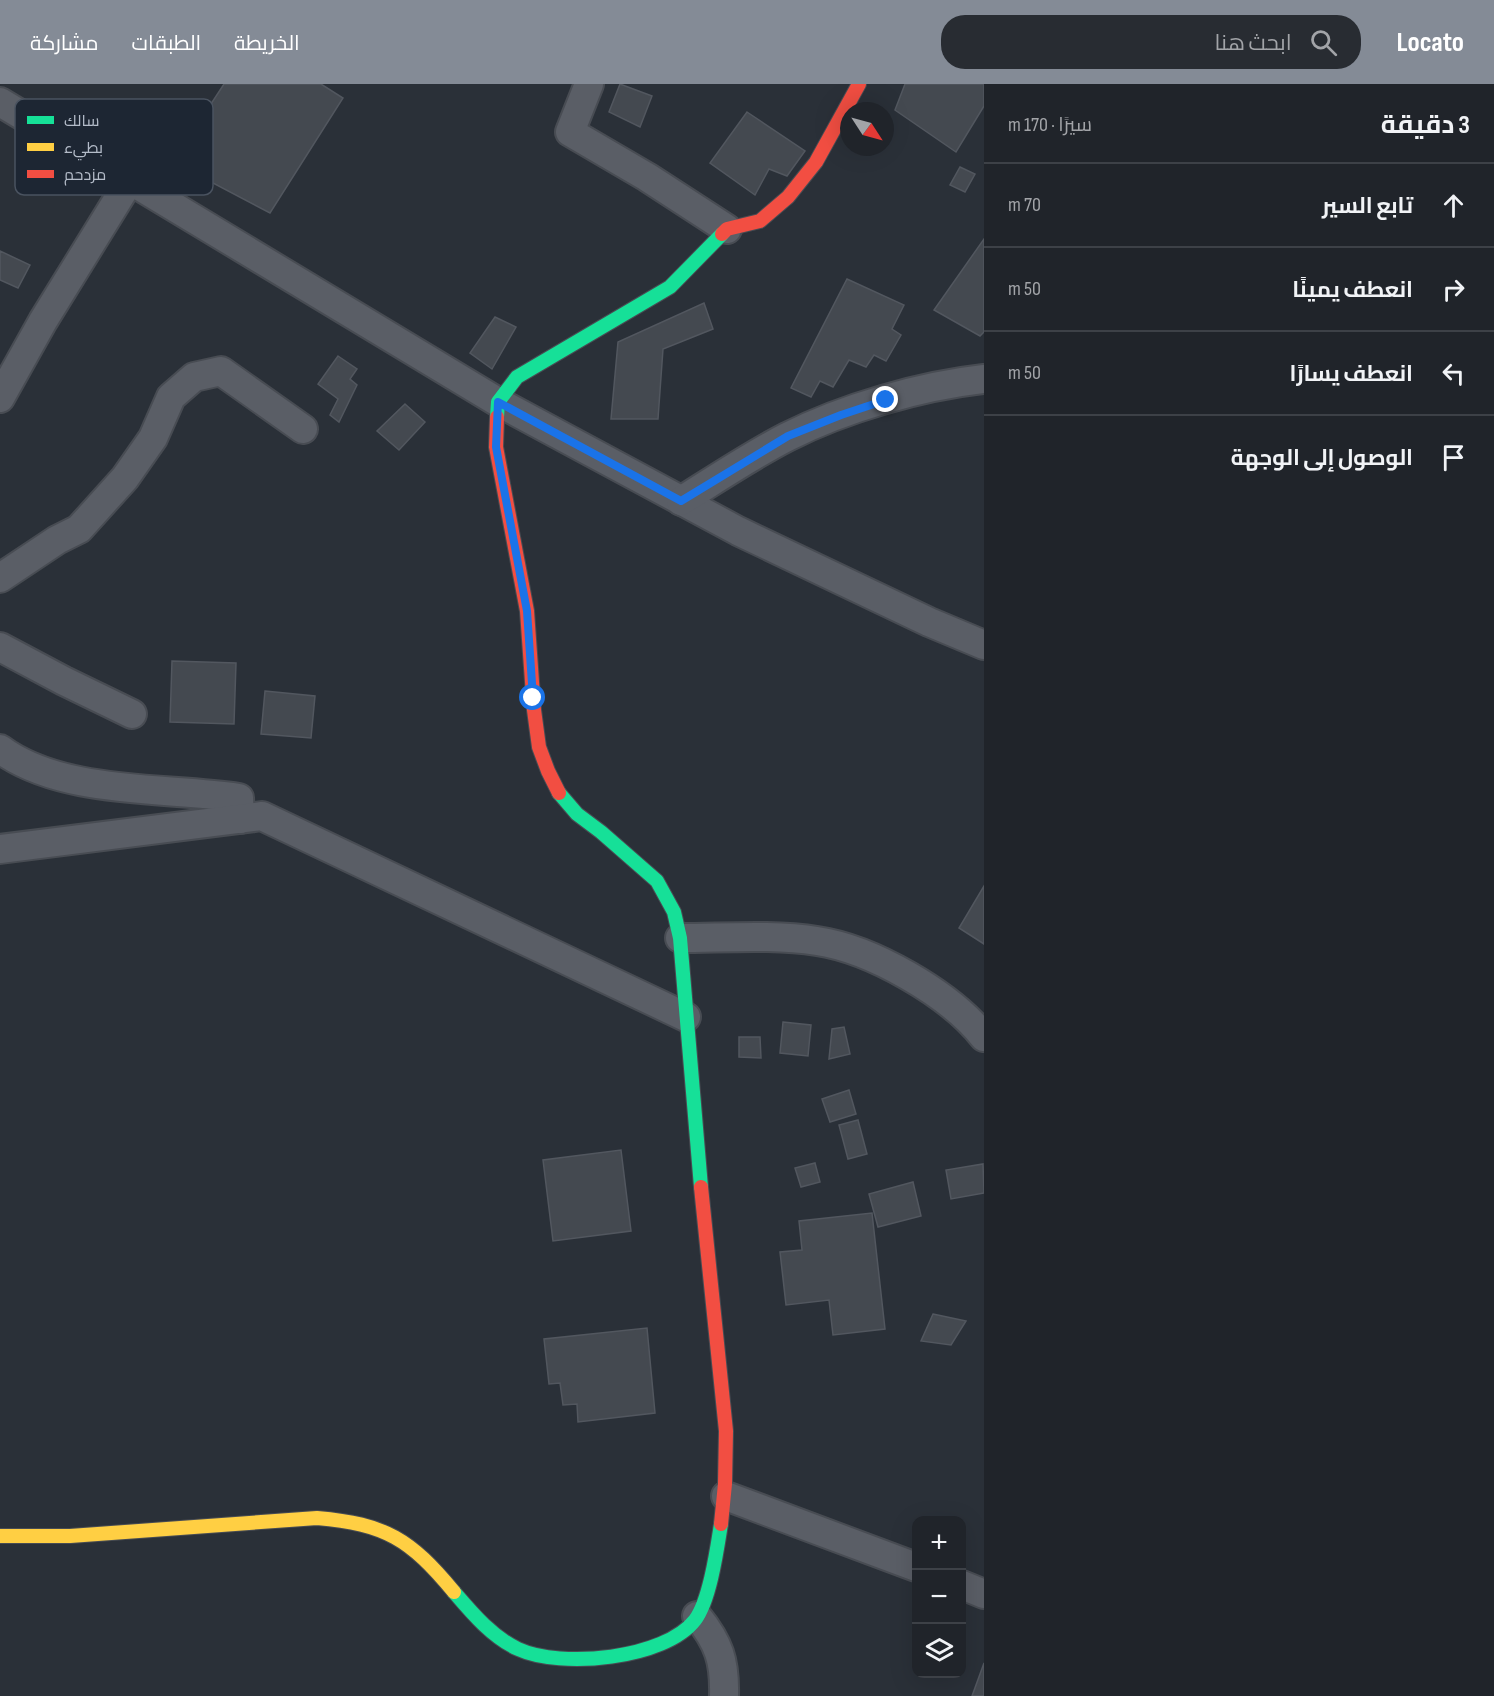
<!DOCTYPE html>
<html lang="ar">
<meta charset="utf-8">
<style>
:root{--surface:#20242a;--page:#282c32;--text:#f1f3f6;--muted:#a2a4a8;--line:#3d4147;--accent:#848b96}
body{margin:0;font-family:"Sofia Sans Condensed",Cairo,sans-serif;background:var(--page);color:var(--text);direction:rtl}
.controls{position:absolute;right:18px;bottom:18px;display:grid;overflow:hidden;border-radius:12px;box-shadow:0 6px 24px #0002}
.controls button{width:54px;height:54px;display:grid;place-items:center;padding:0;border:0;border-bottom:2px solid var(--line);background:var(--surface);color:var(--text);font:30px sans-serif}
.compass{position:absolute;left:840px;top:18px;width:54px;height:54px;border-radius:50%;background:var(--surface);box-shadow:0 6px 24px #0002;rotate:126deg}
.stop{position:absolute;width:18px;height:18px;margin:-14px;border:4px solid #1a73e8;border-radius:50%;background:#fff}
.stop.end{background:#1a73e8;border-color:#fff;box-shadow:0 2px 6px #0008}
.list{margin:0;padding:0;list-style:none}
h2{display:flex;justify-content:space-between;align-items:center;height:78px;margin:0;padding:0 24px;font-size:26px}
h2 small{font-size:20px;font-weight:400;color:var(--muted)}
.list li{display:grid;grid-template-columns:39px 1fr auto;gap:18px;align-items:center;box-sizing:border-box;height:84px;padding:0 24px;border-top:2px solid var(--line)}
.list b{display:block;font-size:22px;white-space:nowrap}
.list em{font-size:20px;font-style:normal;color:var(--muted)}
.icon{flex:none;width:33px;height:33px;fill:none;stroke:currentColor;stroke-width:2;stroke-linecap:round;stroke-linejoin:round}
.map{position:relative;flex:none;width:984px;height:1612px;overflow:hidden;direction:ltr}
header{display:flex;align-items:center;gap:36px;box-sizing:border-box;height:84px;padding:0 30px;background:var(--accent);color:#fff}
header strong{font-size:28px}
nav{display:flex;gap:33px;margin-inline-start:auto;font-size:21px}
.search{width:420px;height:54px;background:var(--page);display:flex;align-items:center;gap:15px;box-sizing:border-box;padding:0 21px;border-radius:24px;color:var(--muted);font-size:22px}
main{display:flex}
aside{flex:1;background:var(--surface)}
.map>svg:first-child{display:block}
</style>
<header>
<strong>Locato</strong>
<div class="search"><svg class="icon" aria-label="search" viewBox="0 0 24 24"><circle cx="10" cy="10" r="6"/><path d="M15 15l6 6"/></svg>ابحث هنا</div>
<nav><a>الخريطة</a><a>الطبقات</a><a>مشاركة</a></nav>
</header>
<main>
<aside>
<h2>3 دقيقة<small>سيرًا · 170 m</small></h2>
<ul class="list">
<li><svg class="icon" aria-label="ahead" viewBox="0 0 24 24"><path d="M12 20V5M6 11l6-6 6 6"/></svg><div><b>تابع السير</b></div><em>70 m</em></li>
<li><svg class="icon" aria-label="right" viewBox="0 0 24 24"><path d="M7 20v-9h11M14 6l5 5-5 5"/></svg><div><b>انعطف يمينًا</b></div><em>50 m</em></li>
<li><svg class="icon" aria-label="left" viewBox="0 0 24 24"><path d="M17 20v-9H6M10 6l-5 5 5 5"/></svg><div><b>انعطف يسارًا</b></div><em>50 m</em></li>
<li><svg class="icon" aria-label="arrive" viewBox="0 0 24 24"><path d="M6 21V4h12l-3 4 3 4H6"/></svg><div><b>الوصول إلى الوجهة</b></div></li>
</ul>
</aside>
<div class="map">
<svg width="984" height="1612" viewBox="0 0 984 1612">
<rect width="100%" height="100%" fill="#2a3038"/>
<g fill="#444950" stroke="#52575f" stroke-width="1.5">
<polygon points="224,0 321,0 343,14 270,129 173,78"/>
<polygon points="620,0 652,12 640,43 609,28"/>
<polygon points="905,0 984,0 984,22 956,68 895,26"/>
<polygon points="747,28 805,67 787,92 769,85 755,111 710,79"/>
<polygon points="960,83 975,90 965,108 950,101"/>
<polygon points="984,155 984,248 980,252 934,226"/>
<polygon points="0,167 30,181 18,204 0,196"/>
<polygon points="847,195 904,221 892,245 901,251 886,277 874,271 866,283 849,276 833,303 820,297 811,313 791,304"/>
<polygon points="704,219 713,245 663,265 658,335 611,335 618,258"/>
<polygon points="495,233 516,243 492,285 470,269"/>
<polygon points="338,272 357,285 350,295 357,301 339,338 330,331 338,315 318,300"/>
<polygon points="405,320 425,338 399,366 377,347"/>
<polygon points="172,577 236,579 234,640 170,638"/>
<polygon points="265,607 315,612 311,654 261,650"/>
<polygon points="984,802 984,860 959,844"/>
<polygon points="783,938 811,941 808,972 780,969"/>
<polygon points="844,943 850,970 829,975 832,945"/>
<polygon points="739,953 760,953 761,974 739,973"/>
<polygon points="849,1006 856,1030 830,1038 822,1015"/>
<polygon points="858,1036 867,1070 848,1075 839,1041"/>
<polygon points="621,1066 631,1147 553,1157 543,1076"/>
<polygon points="815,1079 820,1098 801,1103 795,1084"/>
<polygon points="983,1080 984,1109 951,1115 946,1086"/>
<polygon points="913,1098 921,1132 878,1143 869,1110"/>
<polygon points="872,1129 885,1245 833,1251 829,1216 786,1221 780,1168 802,1166 799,1137"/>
<polygon points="933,1230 966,1237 951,1261 921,1257"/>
<polygon points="647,1244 655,1329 578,1338 577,1320 563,1321 560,1299 549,1300 544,1255"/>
<polygon points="984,1579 984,1612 972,1612"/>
</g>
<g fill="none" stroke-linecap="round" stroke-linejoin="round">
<defs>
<g id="street">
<polyline points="589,0 570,48 647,93 727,145"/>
<polyline points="0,18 498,318 738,447 929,538 984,561"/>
<polyline points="0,314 43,237 130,96"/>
<path d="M681,417c35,-22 69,-45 106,-64 57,-29 134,-51 197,-58"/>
<polyline points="0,494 57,456 79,445 125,394 153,354 171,313 194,293 221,287 303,345"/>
<polyline points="0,563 64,597 132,630"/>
<path d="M0,665c62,46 165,38 239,49l1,21"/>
<polyline points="0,765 262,732 686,933"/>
<path d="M680,854c43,0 94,-4 137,3 55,8 133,53 167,96"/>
<polyline points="726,1412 916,1483"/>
<polyline points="962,1501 984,1510"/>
<path d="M697,1532c22,27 28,45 27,80"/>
</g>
<g id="fast">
<polyline points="497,333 498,318 517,293 670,203 722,150"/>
<polyline points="559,709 577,730 601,748 657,797 674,828 680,854 701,1103"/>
<path d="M454,1508c18,21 38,45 64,57 43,20 147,10 177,-29 15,-20 22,-71 26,-96"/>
</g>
<path id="slow" d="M0,1452h70l247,-18c69,6 93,21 137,74"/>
<g id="jam">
<polyline points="722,150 727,145 760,137 788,113 816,78 859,0"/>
<polyline points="497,333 496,363 527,527 534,626 539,663 548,687 559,709"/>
<polyline points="701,1103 726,1347 725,1400 721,1440"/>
</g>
</defs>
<use href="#street" stroke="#484c53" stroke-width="32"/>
<use href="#fast" stroke="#484c53" stroke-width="16"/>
<use href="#slow" stroke="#484c53" stroke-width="16"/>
<use href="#jam" stroke="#484c53" stroke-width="16"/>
<use href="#street" stroke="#5a5e66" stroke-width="28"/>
<use href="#fast" stroke="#16e098" stroke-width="14"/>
<use href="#slow" stroke="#ffcf43" stroke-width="14"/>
<use href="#jam" stroke="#f24e42" stroke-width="14"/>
</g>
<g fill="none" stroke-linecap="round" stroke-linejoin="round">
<polyline stroke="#1a73e8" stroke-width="8" points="533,614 527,527 496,363 498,318 681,417 788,352 841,331 886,316"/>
</g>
<rect x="15" y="15" width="198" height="96" rx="9" fill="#1d2633" stroke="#4a5360" stroke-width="1.5"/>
<rect x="27" y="32" width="27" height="8" fill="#16e098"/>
<rect x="27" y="59" width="27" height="8" fill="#ffcf43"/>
<rect x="27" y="86" width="27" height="8" fill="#f24e42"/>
<g font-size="16" fill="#b4bcc9">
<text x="64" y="42">سالك</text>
<text x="64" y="69">بطيء</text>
<text x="64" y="96">مزدحم</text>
</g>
</svg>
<div class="controls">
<button>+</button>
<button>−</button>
<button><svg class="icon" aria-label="layers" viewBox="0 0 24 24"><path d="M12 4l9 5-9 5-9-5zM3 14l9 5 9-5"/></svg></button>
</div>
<svg class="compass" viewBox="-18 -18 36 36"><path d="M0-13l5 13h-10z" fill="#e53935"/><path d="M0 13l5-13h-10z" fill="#a2a4a8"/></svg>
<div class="stop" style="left:533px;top:614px"></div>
<div class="stop end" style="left:886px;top:316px"></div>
</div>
</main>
